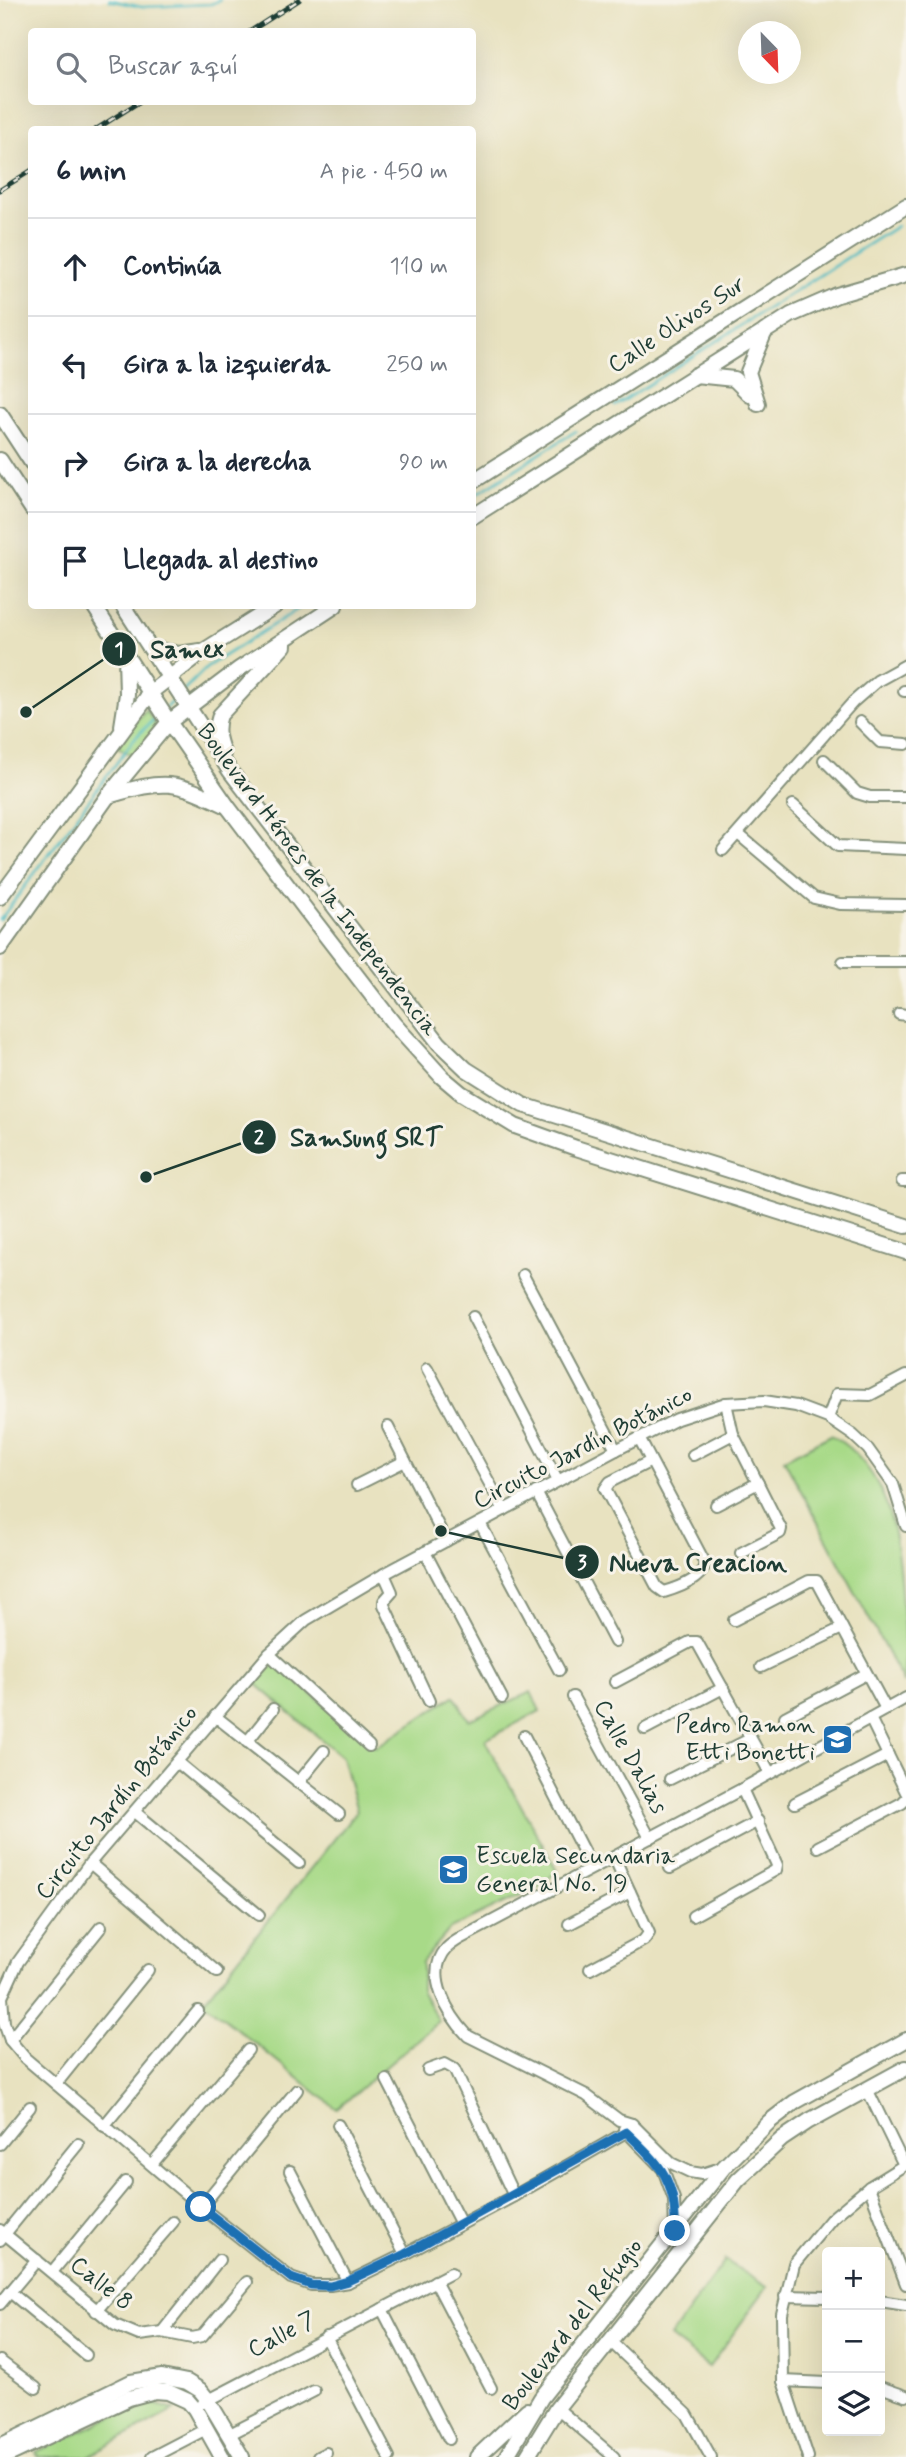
<!DOCTYPE html>
<html lang="es">
<meta charset="utf-8">
<style>
:root{--surface:#fff;--page:#f6f6f7;--text:#1f2937;--muted:#747a83;--line:#e0e1e3}
body{margin:0;font-family:Mynerve,sans-serif;background:var(--page);color:var(--text)}
.controls{position:absolute;right:21px;bottom:21px;display:grid;overflow:hidden;border-radius:7px;box-shadow:0 7px 28px #0002}
.controls button{width:63px;height:63px;display:grid;place-items:center;padding:0;border:0;border-bottom:2px solid var(--line);background:var(--surface);color:var(--text);font:35px sans-serif}
.compass{position:absolute;left:738px;top:21px;width:63px;height:63px;border-radius:50%;background:var(--surface);box-shadow:0 7px 28px #0002;rotate:157deg}
.stop{position:absolute;width:21px;height:21px;margin:-16px;border:5px solid #1f6fb2;border-radius:50%;background:#fff}
.stop.end{background:#1f6fb2;border-color:#fff;box-shadow:0 2px 7px #0008}
.list{margin:0;padding:0;list-style:none}
h2{display:flex;justify-content:space-between;align-items:center;height:91px;margin:0;padding:0 28px;font-size:30px}
h2 small{font-size:23px;font-weight:400;color:var(--muted)}
.list li{display:grid;grid-template-columns:46px 1fr auto;gap:21px;align-items:center;box-sizing:border-box;height:98px;padding:0 28px;border-top:2px solid var(--line)}
.list b{display:block;font-size:26px;white-space:nowrap}
.list em{font-size:23px;font-style:normal;color:var(--muted)}
.icon{flex:none;width:38px;height:38px;fill:none;stroke:currentColor;stroke-width:2;stroke-linecap:round;stroke-linejoin:round}
.map{position:relative;flex:none;width:906px;height:2457px;overflow:hidden}
.search{position:absolute;background:var(--surface);box-shadow:0 7px 28px #0002;left:28px;top:28px;width:448px;height:77px;display:flex;align-items:center;gap:18px;box-sizing:border-box;padding:0 24px;border-radius:7px;color:var(--muted);font-size:26px}
.panel{position:absolute;background:var(--surface);box-shadow:0 7px 28px #0002;left:28px;top:126px;width:448px;height:483px;border-radius:7px}
.map>svg:first-child{display:block}
</style>
<div class="map">
<svg width="906" height="2457" viewBox="0 0 906 2457">
<rect width="100%" height="100%" fill="#f7f3e8"/>
<filter id="ink" filterUnits="userSpaceOnUse"><feTurbulence type="fractalNoise" baseFrequency=".0143" numOctaves="2"/><feDisplacementMap in="SourceGraphic" scale="14" xChannelSelector="R" yChannelSelector="G"/><feConvolveMatrix kernelMatrix="1 2 1 2 8 2 1 2 1" color-interpolation-filters="sRGB"/></filter>
<filter id="wash" filterUnits="userSpaceOnUse"><feTurbulence type="fractalNoise" baseFrequency=".00686" numOctaves="4" result="noise"/><feDisplacementMap in="SourceGraphic" scale="28" xChannelSelector="R" yChannelSelector="G"/><feGaussianBlur stdDeviation="1.57" result="paint"/><feColorMatrix in="noise" values="0 0 0 0 0 0 0 0 0 0 0 0 0 0 0 0 0 1.4 0 .05"/><feComposite in="paint" operator="in"/></filter>
<g filter="url(#wash)">
<rect width="100%" height="100%" fill="#e8e2c0"/>
<g fill="#a8da88" stroke="#648c5e" stroke-width="2">
<polygon points="146,709 157,727 133,756 116,746"/>
<path d="M831,1435c66,39 67,115 72,183 2,19 3,45 0,64l-119,-223z"/>
<polygon points="275,1663 376,1747 454,1696 469,1720 531,1692 540,1711 485,1740 557,1871 542,1885 450,1929 422,1962 422,1992 439,2021 337,2109 203,2002 357,1811 342,1757 255,1683"/>
<polygon points="725,2260 767,2287 709,2367 670,2337"/>
<polygon points="145,2401 174,2410 87,2457 39,2457 36,2452"/>
</g>
<g fill="none" stroke-linecap="round" stroke-linejoin="round">
<g stroke="#4cbbc4" stroke-width="2.5">
<polyline points="109,0 142,7 211,4 220,0"/>
<polyline points="615,406 897,226"/>
<polyline points="472,497 576,431"/>
<polyline points="183,691 208,666 303,606"/>
<polyline points="166,708 176,698"/>
<polyline points="0,920 135,738 158,715"/>
</g>
</g>
</g>
<g filter="url(#ink)">
<g fill="none" stroke-linecap="round" stroke-linejoin="round">
<defs>
<g id="minor">
<polyline points="904,691 906,691"/>
<polyline points="860,722 880,742 906,744"/>
<polyline points="824,760 857,793 870,797 906,797"/>
<polyline points="793,805 838,846 906,849"/>
<polyline points="738,834 814,898 840,904 906,905"/>
<polyline points="723,850 853,702 877,681 906,665"/>
<polyline points="843,962 906,962"/>
<polyline points="899,1014 906,1015"/>
<polyline points="902,1181 906,1181"/>
<polyline points="523,1275 616,1450"/>
<polyline points="473,1317 558,1481"/>
<polyline points="427,1368 504,1510"/>
<polyline points="726,1403 733,1434 781,1529 780,1533 741,1553"/>
<polyline points="828,1418 837,1394 870,1395 906,1376"/>
<polyline points="388,1427 446,1541"/>
<path d="M639,1438l66,125c-2,16 -27,25 -41,29l-7,-5 -52,-98 5,-7 41,-21"/>
<polyline points="693,1455 733,1434"/>
<polyline points="357,1485 405,1461"/>
<polyline points="536,1492 615,1642"/>
<polyline points="716,1505 758,1483"/>
<polyline points="480,1523 559,1670"/>
<polyline points="425,1552 502,1698"/>
<polyline points="384,1574 392,1592 384,1601 384,1605 429,1701"/>
<polyline points="734,1620 809,1581 817,1581 886,1709"/>
<polyline points="269,1654 369,1746"/>
<polyline points="761,1667 842,1628"/>
<polyline points="615,1682 690,1642 697,1642 770,1773"/>
<polyline points="573,1697 650,1838"/>
<polyline points="215,1716 339,1814"/>
<polyline points="785,1717 866,1674"/>
<polyline points="870,1718 906,1792"/>
<polyline points="645,1729 723,1688"/>
<polyline points="524,1736 592,1868"/>
<polyline points="247,1742 273,1709"/>
<polyline points="177,1762 299,1863"/>
<polyline points="670,1779 750,1739"/>
<polyline points="298,1783 324,1751"/>
<polyline points="795,1803 888,1755"/>
<polyline points="135,1812 259,1915"/>
<polyline points="818,1847 902,1803 906,1799"/>
<polyline points="90,1863 217,1972"/>
<polyline points="670,1868 758,1821"/>
<polyline points="693,1916 776,1870 777,1865 742,1789"/>
<polyline points="569,1924 630,1892"/>
<polyline points="590,1969 644,1940 649,1933 614,1857"/>
<polyline points="10,2040 101,1927"/>
<polyline points="428,2070 445,2064 454,2069 514,2196"/>
<polyline points="387,2080 461,2224"/>
<polyline points="56,2084 148,1970"/>
<polyline points="867,2089 904,2165"/>
<polyline points="632,2124 626,2132 514,2196 405,2254 348,2282 330,2285 311,2285 291,2278 201,2207 25,2058 10,2040 4,2023 2,1997 18,1962 90,1863 269,1654 306,1620 384,1574 616,1450 677,1419 726,1403 764,1401 796,1406 828,1418 853,1435 868,1449 893,1484 906,1526"/>
<polyline points="338,2125 405,2254"/>
<polyline points="104,2126 198,2011"/>
<polyline points="624,2129 663,2169 674,2199 675,2231"/>
<polyline points="0,2144 30,2107"/>
<polyline points="152,2164 248,2050"/>
<path d="M724,2167l-22,7 -12,-2 -19,-9 -39,-39 -13,-4 -33,-25 -118,-59c-19,-20 -45,-62 -21,-88 4,-4 9,-7 14,-10l281,-149 164,-91"/>
<polyline points="290,2171 348,2282"/>
<polyline points="869,2187 906,2284"/>
<polyline points="201,2207 297,2090"/>
<polyline points="0,2230 115,2325 139,2335 162,2332 192,2338 202,2336 247,2282"/>
<polyline points="0,2240 78,2144"/>
<polyline points="52,2272 126,2182"/>
<polyline points="435,2281 491,2388"/>
<polyline points="10,2292 86,2355"/>
<polyline points="785,2296 827,2297"/>
<polyline points="880,2301 906,2305"/>
<polyline points="0,2304 37,2260"/>
<polyline points="382,2309 449,2439"/>
<polyline points="96,2311 173,2222"/>
<polyline points="162,2332 219,2260"/>
<polyline points="326,2337 389,2457"/>
<polyline points="610,2341 687,2414 711,2457"/>
<polyline points="0,2361 36,2388"/>
<polyline points="783,2381 827,2383"/>
<polyline points="880,2387 906,2396"/>
<polyline points="203,2403 451,2273"/>
<polyline points="557,2408 614,2457"/>
<polyline points="230,2434 314,2391"/>
<polyline points="152,2457 206,2429"/>
<polyline points="318,2457 326,2453"/>
<polyline points="808,2457 783,2381 782,2314 794,2264 832,2218 869,2187 906,2164"/>
</g>
<g id="major">
<polyline points="695,375 734,379 750,395"/>
<polyline points="758,404 748,372 765,331"/>
<polyline points="0,414 32,463"/>
<polyline points="0,460 32,509"/>
<polyline points="472,482 906,206"/>
<polyline points="472,517 791,315 837,295 906,275"/>
<polyline points="94,606 169,722 228,807 306,910 394,1024 442,1077 461,1093 515,1126 576,1148 906,1252"/>
<polyline points="123,606 230,771 439,1043 466,1069 523,1105 906,1226"/>
<polyline points="150,648 179,654 200,651"/>
<polyline points="122,726 127,694 126,656"/>
<path d="M223,753c-5,-14 -8,-24 -3,-38l64,-69"/>
<path d="M108,796c58,-17 65,-16 119,10"/>
<polyline points="0,897 151,692 205,650 275,606"/>
<polyline points="0,948 108,796 169,722 239,669 335,606"/>
<polyline points="0,2446 131,2382 162,2377 187,2382 200,2390 208,2400 242,2457"/>
<polyline points="4,2457 129,2398 155,2391 168,2392 188,2401 195,2409 222,2457"/>
<polyline points="477,2457 527,2410"/>
<polyline points="506,2457 541,2398 724,2167 769,2122 795,2102 906,2040"/>
<polyline points="527,2457 557,2408 738,2180 782,2139 809,2121 906,2068"/>
</g>
</defs>
<use href="#minor" stroke="#84907a" stroke-width="14"/>
<use href="#major" stroke="#84907a" stroke-width="18"/>
<use href="#minor" stroke="#fff" stroke-width="10"/>
<use href="#major" stroke="#fff" stroke-width="14"/>
<defs>
<g id="rail">
<polyline points="249,32 299,0"/>
<polyline points="95,130 139,102"/>
<polyline points="0,190 32,170"/>
</g>
</defs>
<use href="#rail" stroke="#1f3d34" stroke-width="5"/>
<use href="#rail" stroke="#f7f3e8" stroke-width="2.5" stroke-dasharray="8" stroke-linecap="butt"/>
</g>
</g>
<g fill="none" stroke-linecap="round" stroke-linejoin="round" filter="url(#ink)">
<path stroke="#1f6fb2" stroke-width="9" d="M201,2207l90,71 20,7 19,1 18,-5 57,-27 221,-122c35,33 51,49 49,99"/>
</g>
<defs>
<symbol id="school-square" viewBox="-11 -11 22 22"><rect x="-9" y="-9" width="18" height="18" rx="4" fill="#1f6fb2" stroke="#f7f3e8"/><path d="M0-5L7-2L0 1L-7-2ZM-4 1L0 2.5L4 1V4Q0 6-4 4Z" fill="#fff"/></symbol>
</defs>
<g fill-rule="evenodd">
<use href="#school-square" x="820" y="1722" width="35" height="35"/>
<use href="#school-square" x="436" y="1852" width="35" height="35"/>
</g>
<g text-anchor="middle" dominant-baseline="central" stroke-width="6" stroke-linejoin="round" paint-order="stroke">
<g font-size="24" fill="#1f3d34" stroke="#f7f3e8">
<text transform="translate(677 325) rotate(-33)">Calle Olivos Sur</text>
<text transform="translate(317 880) rotate(53)">Boulevard Héroes de la Independencia</text>
<text transform="translate(583 1448) rotate(-27)">Circuito Jardín Botánico</text>
<text transform="translate(630 1757) rotate(61)">Calle Dalias</text>
<text transform="translate(117 1803) rotate(-51)">Circuito Jardín Botánico</text>
<text transform="translate(101 2284) rotate(38)">Calle 8</text>
<text transform="translate(573 2325) rotate(-52)">Boulevard del Refugio</text>
<text transform="translate(282 2335) rotate(-28)">Calle 7</text>
</g>
<g font-size="24" fill="#1f3d34" stroke="#f7f3e8" text-anchor="end">
<text x="815" y="1725">Pedro Ramon<tspan x="815" dy="28">Etti Bonetti</tspan></text>
<text x="476" y="1856" text-anchor="start">Escuela Secundaria<tspan x="476" dy="28">General No. 19</tspan></text>
</g>
</g>
<path fill="none" stroke="#1f3d34" stroke-width="2.5" d="M26 712L119 649M146 1177L259 1137M441 1531L582 1562"/>
<g fill="#1f3d34" stroke="#f7f3e8" stroke-width="2.5">
<circle cx="26" cy="712" r="7"/>
<circle cx="146" cy="1177" r="7"/>
<circle cx="441" cy="1531" r="7"/>
<circle cx="119" cy="649" r="18"/>
<circle cx="259" cy="1137" r="18"/>
<circle cx="582" cy="1562" r="18"/>
</g>
<g font-size="21" text-anchor="middle" font-weight="bold" fill="#fff">
<text x="119" y="656">1</text>
<text x="259" y="1144">2</text>
<text x="582" y="1569">3</text>
</g>
<g font-size="26" text-anchor="middle" font-weight="bold" fill="#1f3d34" stroke="#f7f3e8" stroke-width="6" stroke-linejoin="round" paint-order="stroke">
<text x="187" y="658">Samex</text>
<text x="366" y="1146">Samsung SRT</text>
<text x="698" y="1571">Nueva Creacion</text>
</g>
</svg>
<div class="controls">
<button>+</button>
<button>−</button>
<button><svg class="icon" aria-label="layers" viewBox="0 0 24 24"><path d="M12 4l9 5-9 5-9-5zM3 14l9 5 9-5"/></svg></button>
</div>
<svg class="compass" viewBox="-18 -18 36 36"><path d="M0-13l5 13h-10z" fill="#e53935"/><path d="M0 13l5-13h-10z" fill="#747a83"/></svg>
<div class="stop" style="left:201px;top:2207px"></div>
<div class="stop end" style="left:675px;top:2231px"></div>
<div class="search"><svg class="icon" aria-label="search" viewBox="0 0 24 24"><circle cx="10" cy="10" r="6"/><path d="M15 15l6 6"/></svg>Buscar aquí</div>
<section class="panel">
<h2>6 min<small>A pie · 450 m</small></h2>
<ul class="list">
<li><svg class="icon" aria-label="ahead" viewBox="0 0 24 24"><path d="M12 20V5M6 11l6-6 6 6"/></svg><div><b>Continúa</b></div><em>110 m</em></li>
<li><svg class="icon" aria-label="left" viewBox="0 0 24 24"><path d="M17 20v-9H6M10 6l-5 5 5 5"/></svg><div><b>Gira a la izquierda</b></div><em>250 m</em></li>
<li><svg class="icon" aria-label="right" viewBox="0 0 24 24"><path d="M7 20v-9h11M14 6l5 5-5 5"/></svg><div><b>Gira a la derecha</b></div><em>90 m</em></li>
<li><svg class="icon" aria-label="arrive" viewBox="0 0 24 24"><path d="M6 21V4h12l-3 4 3 4H6"/></svg><div><b>Llegada al destino</b></div></li>
</ul>
</section>
</div>
